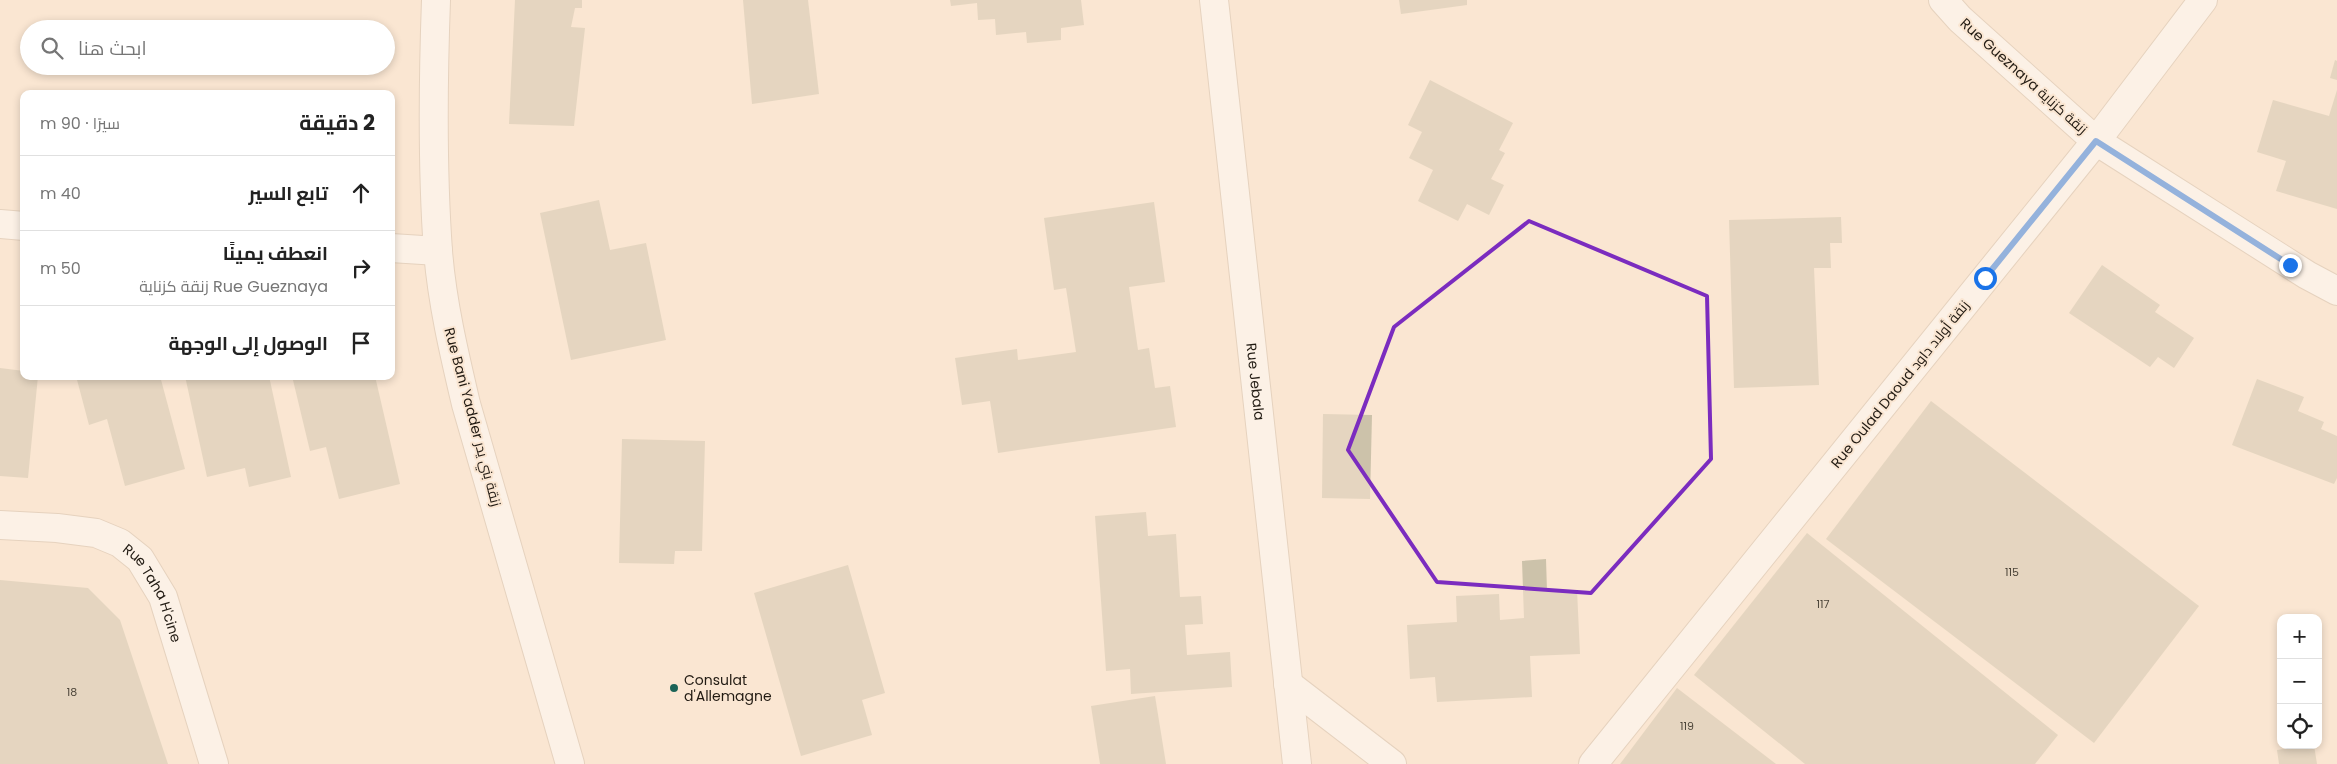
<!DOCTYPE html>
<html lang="ar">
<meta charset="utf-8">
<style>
:root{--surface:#fff;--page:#f2f2f2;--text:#222;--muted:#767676;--line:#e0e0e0}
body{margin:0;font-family:Poppins,Cairo,sans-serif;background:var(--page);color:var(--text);direction:rtl}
.controls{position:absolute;right:15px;bottom:15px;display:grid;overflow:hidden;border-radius:10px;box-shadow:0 2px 8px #0003}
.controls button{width:45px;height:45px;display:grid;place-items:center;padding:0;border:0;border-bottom:1px solid var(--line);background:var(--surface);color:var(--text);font:25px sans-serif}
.stop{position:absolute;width:15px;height:15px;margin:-11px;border:4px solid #1a73e8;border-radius:50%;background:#fff}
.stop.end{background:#1a73e8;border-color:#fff;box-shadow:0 1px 5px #0008}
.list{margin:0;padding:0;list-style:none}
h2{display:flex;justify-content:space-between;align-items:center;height:65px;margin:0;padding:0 20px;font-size:21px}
h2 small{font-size:16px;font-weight:400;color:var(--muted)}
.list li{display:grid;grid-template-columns:32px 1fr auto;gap:15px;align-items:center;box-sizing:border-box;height:75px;padding:0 20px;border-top:1px solid var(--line)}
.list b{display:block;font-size:19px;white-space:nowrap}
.list p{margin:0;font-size:16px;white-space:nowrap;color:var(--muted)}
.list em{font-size:16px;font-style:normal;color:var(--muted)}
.icon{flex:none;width:28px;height:28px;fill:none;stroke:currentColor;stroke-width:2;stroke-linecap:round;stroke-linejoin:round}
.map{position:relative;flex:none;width:2337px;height:764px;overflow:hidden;direction:ltr}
.search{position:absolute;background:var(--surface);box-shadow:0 2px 8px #0003;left:20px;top:20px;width:375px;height:55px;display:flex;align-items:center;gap:12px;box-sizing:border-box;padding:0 18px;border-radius:28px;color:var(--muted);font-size:19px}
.panel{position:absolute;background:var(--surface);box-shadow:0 2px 8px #0003;left:20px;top:90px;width:375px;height:290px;border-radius:10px;direction:rtl}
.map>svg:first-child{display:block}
</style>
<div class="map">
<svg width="2337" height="764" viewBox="0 0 2337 764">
<rect width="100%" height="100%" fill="#fae6d2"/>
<g fill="#ccc2aa">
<polygon points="515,0 582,0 582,8 575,8 571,27 585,28 574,126 509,124"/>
<polygon points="743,0 808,0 819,94 752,104"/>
<polygon points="950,0 1081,0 1084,25 1061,28 1061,40 1027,43 1026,32 996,35 995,19 978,20 977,3 951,6"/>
<polygon points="1399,0 1467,0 1467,5 1401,14"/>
<polygon points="2335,60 2337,61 2337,80 2330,78"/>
<polygon points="1430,80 1513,123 1499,150 1505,153 1491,179 1504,185 1489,215 1467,204 1458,221 1418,201 1433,170 1409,158 1422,132 1408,125"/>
<polygon points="2337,90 2337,209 2276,191 2286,161 2257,152 2273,100 2329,116"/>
<polygon points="599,200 610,250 646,243 666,340 571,360 540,213"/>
<polygon points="1154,202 1165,282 1129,287 1138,350 1149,348 1155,388 1170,386 1176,427 998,453 990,401 962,405 955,358 1017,349 1018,360 1076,352 1066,288 1054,290 1044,218"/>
<polygon points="1841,217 1842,243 1830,243 1831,268 1814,268 1819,385 1734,388 1729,220"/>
<polygon points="2102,265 2160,305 2155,312 2194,338 2174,368 2158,357 2150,367 2069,313"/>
<polygon points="0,368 24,371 24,376 38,376 28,478 0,476"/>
<polygon points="76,376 160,376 185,469 125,486 107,419 89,425"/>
<polygon points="185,376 269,376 291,477 249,487 245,468 207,477"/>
<polygon points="292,376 375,376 400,484 339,499 326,447 310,451"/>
<polygon points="2257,379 2304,397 2298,411 2324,422 2321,429 2337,436 2337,478 2334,484 2232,445"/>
<polygon points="1931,401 2199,606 2094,743 1826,539"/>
<polygon points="1323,414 1372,415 1370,499 1322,498"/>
<polygon points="622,439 705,441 702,551 675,551 674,564 619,563"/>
<polygon points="1146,512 1148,536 1176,534 1180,597 1201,596 1203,624 1185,625 1187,655 1230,652 1232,687 1131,694 1130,669 1106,671 1095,516"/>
<polygon points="1807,533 2058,735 2035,764 1805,764 1694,675"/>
<polygon points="1546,559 1547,591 1577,590 1580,654 1530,656 1532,697 1437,702 1435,677 1410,679 1407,625 1457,622 1456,596 1499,594 1500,620 1524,618 1522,561"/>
<polygon points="848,565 885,693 862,700 872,735 801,756 754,593"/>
<polygon points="0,580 88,588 120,620 168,764 0,764"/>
<polygon points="1677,688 1776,764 1620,764"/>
<polygon points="1155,696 1166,764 1100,764 1091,706"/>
<polygon points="2296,745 2314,745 2317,764 2279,764 2277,750 2296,747"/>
</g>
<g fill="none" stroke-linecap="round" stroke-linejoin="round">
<defs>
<g id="minor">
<path d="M436,0c-3,83 -4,168 2,251 4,51 16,102 28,153l104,360"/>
<path id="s1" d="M1214,0l83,764"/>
<polyline points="1943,0 1960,19 2096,141 2307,275 2337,291"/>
<polyline points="0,224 24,226"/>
<polyline points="391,248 438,251"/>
<path id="s2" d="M0,525l57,3 39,5 24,10 20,16 23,38 51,167"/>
<polyline points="1288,684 1392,764"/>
<polyline points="1593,764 2096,141 2203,0"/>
</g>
</defs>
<use href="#minor" stroke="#cebba7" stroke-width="30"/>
<use href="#minor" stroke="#fff" stroke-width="28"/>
</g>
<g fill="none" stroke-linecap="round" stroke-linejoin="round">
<polyline stroke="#1a73e8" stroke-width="6" points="1985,278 2096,141 2290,265"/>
</g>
<path d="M0 0H2337V764H0ZM1529,221l178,75 4,163 -120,134 -154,-11 -89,-132 46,-123z" fill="#fae6d2" fill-opacity=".55" fill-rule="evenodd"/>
<path fill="none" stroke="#7b2cbf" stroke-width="4" stroke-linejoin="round" d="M1529,221l178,75 4,163 -120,134 -154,-11 -89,-132 46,-123z"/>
<circle fill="#1b6357" stroke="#fae6d2" stroke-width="2" cx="674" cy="688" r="5"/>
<g text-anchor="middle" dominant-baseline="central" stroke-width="4" stroke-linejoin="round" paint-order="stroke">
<g font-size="11" fill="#4c4539">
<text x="2012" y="572">115</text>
<text x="1823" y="604">117</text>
<text x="72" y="692">18</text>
<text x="1687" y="726">119</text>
</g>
<g font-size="14" fill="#221b13" stroke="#fae6d2">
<text transform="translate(2024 76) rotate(42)">Rue Gueznaya زنقة كزناية</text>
<text stroke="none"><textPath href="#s1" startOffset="384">Rue Jebala</textPath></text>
<text transform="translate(1900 384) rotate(-51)">Rue Oulad Daoud زنقة أولاد داود</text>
<text transform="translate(473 417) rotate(75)">Rue Bani Yadder زنقة بني يدر</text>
<text stroke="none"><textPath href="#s2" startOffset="184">Rue Taha H'cine</textPath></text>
</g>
<g font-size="14" fill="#221b13" stroke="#fae6d2" text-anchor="start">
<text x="684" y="680">Consulat<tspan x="684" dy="16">d'Allemagne</tspan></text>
</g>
</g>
</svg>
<div class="controls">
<button>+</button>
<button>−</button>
<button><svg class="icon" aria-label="locate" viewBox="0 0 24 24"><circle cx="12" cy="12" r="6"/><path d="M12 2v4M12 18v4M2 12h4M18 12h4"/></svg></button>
</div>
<div class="stop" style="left:1985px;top:278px"></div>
<div class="stop end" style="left:2290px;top:265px"></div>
<div class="search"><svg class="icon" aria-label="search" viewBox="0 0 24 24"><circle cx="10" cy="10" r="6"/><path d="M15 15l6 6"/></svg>ابحث هنا</div>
<section class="panel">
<h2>2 دقيقة<small>سيرًا · 90 m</small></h2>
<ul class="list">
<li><svg class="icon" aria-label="ahead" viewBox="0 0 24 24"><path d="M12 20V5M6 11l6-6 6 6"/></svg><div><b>تابع السير</b></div><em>40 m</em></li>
<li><svg class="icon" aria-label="right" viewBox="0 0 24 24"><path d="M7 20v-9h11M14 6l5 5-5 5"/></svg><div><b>انعطف يمينًا</b><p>Rue Gueznaya زنقة كزناية</p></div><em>50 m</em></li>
<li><svg class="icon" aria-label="arrive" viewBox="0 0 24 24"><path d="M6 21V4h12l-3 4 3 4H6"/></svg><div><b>الوصول إلى الوجهة</b></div></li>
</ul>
</section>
</div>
